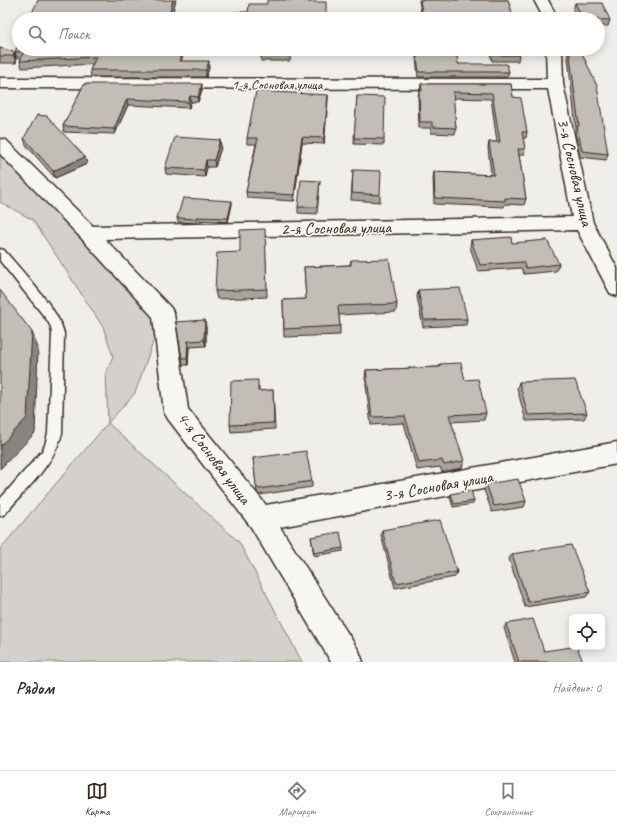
<!DOCTYPE html>
<html lang="ru">
<meta charset="utf-8">
<style>
:root{--surface:#fff;--page:#f7f7f7;--text:#2b2b33;--muted:#7c7c81;--line:#e1e1e2;--accent:#3b2a1e}
body{margin:0;font-family:Caveat,sans-serif;background:var(--page);color:var(--text)}
.controls{position:absolute;right:12px;bottom:12px;display:grid;overflow:hidden;border-radius:6px;box-shadow:0 2px 10px #0003}
.controls button{width:36px;height:36px;display:grid;place-items:center;padding:0;border:0;border-bottom:1px solid var(--line);background:var(--surface);color:var(--text);font:20px sans-serif}
.list{margin:0;padding:0;list-style:none}
h2{display:flex;justify-content:space-between;align-items:center;height:52px;margin:0;padding:0 16px;font-size:17px}
h2 small{font-size:13px;font-weight:400;color:var(--muted)}
.icon{flex:none;width:22px;height:22px;fill:none;stroke:currentColor;stroke-width:2;stroke-linecap:round;stroke-linejoin:round}
.map{position:relative;flex:none;width:617px;height:662px;overflow:hidden}
.search{position:absolute;background:var(--surface);box-shadow:0 2px 10px #0003;left:12px;right:12px;top:12px;height:44px;display:flex;align-items:center;gap:10px;box-sizing:border-box;padding:0 14px;border-radius:22px;color:var(--muted);font-size:15px}
.sheet{height:108px;background:var(--surface)}
nav{display:flex;justify-content:space-around;align-items:center;box-sizing:border-box;height:56px;border-top:1px solid var(--line);background:var(--surface);font-size:11px;color:var(--muted)}
nav a{display:grid;justify-items:center;gap:2px}
nav .on{color:var(--accent)}
.map>svg:first-child{display:block}
</style>
<div class="map">
<svg width="617" height="662" viewBox="0 0 617 662">
<rect width="100%" height="100%" fill="#efeeea"/>
<filter id="ink" filterUnits="userSpaceOnUse"><feTurbulence type="fractalNoise" baseFrequency=".025" numOctaves="2"/><feDisplacementMap in="SourceGraphic" scale="8" xChannelSelector="R" yChannelSelector="G"/><feConvolveMatrix kernelMatrix="1 2 1 2 8 2 1 2 1" color-interpolation-filters="sRGB"/></filter>
<g filter="url(#ink)">
<polygon fill="#d4d1cc" stroke="#887e75" points="0,147 163,314 135,393 108,423 239,542 302,662 0,662 0,549 108,423 106,373 113,356 103,327 33,220 0,202"/>
<g fill="none" stroke-linecap="round" stroke-linejoin="round">
<defs>
<path id="service" d="M0,249l4,1c16,19 57,62 60,84l-2,99c-8,32 -36,56 -57,81l-5,2v-17l42,-48 3,-6 3,-12 4,-99 -1,-7 -4,-7 -47,-59z"/>
<g id="minor">
<polygon points="534,0 548,0 558,19 544,19"/>
<polygon points="546,49 562,49 563,84 593,223 617,268 617,296 610,293 577,230 105,239 171,308 174,314 188,409 266,505 617,442 617,464 280,527 359,651 363,662 331,662 251,527 168,419 164,412 153,317 81,238 0,154 0,139 6,140 93,226 572,217 548,89 0,88 0,78 547,79"/>
</g>
</defs>
<use href="#service" stroke="#3b2a1e" stroke-width="3"/>
<use href="#minor" stroke="#3b2a1e" stroke-width="3"/>
<use href="#service" fill="#f6f6f2" fill-rule="evenodd"/>
<use href="#minor" fill="#f6f6f2" fill-rule="evenodd"/>
</g>
<g fill="#a7a39d" stroke="#3b2a1e">
<polygon points="419,0 508,0 514,19 422,19"/>
<polygon points="575,3 610,20 608,26 598,26 598,19 578,19 573,10"/>
<polygon points="0,48 14,52 16,59 16,63 0,63"/>
<polygon points="19,49 182,49 183,54 181,61 209,68 206,77 91,77 90,70 93,64 22,68 20,61 21,58 17,58 15,52"/>
<polygon points="261,49 291,49 290,61 261,61"/>
<polygon points="489,49 517,49 519,55 518,61 492,61"/>
<polygon points="567,49 580,49 608,154 606,160 580,157 575,133 576,129"/>
<polygon points="416,52 440,56 458,64 509,72 507,77 418,77 416,57"/>
<polygon points="84,84 202,90 198,102 191,102 189,108 128,105 115,134 64,132 63,126"/>
<polygon points="421,84 511,84 513,97 527,132 526,138 523,138 525,149 524,155 519,155 526,199 524,205 505,204 504,207 434,204 433,178 434,172 491,175 488,148 489,142 497,142 491,99 453,98 456,128 455,134 431,133 431,128 419,128 418,97 419,91 420,91"/>
<polygon points="328,95 324,144 302,143 294,201 247,198 246,192 256,144 247,144 247,138"/>
<polygon points="357,96 384,139 384,145 354,144"/>
<polygon points="24,138 85,157 87,164 55,178 26,145"/>
<polygon points="220,140 221,147 215,167 207,167 205,177 166,174 165,168"/>
<polygon points="353,170 380,195 380,202 351,200"/>
<polygon points="320,181 317,214 298,213 298,207"/>
<polygon points="232,204 228,222 197,220 196,223 178,222 177,218"/>
<polygon points="265,238 267,297 217,299 215,291 240,252"/>
<polygon points="471,240 512,243 559,264 556,271 524,274 521,268 478,271 470,247"/>
<polygon points="351,260 397,304 396,312 339,315 340,326 340,335 284,337 283,300 306,299 304,267 350,265"/>
<polygon points="418,290 467,319 466,325 423,327 417,297"/>
<polygon points="176,322 206,327 206,346 189,347 188,365 183,365"/>
<polygon points="440,364 465,380 486,413 484,420 451,422 464,461 462,468 442,472 440,467 417,470 404,423 371,425 365,378 366,370 439,367"/>
<polygon points="519,382 587,413 584,419 526,421 517,388"/>
<polygon points="259,386 259,391 273,390 275,429 231,432 230,425"/>
<polygon points="253,458 312,481 312,487 259,495 257,492"/>
<polygon points="486,484 526,501 524,507 492,512 484,490"/>
<polygon points="451,494 474,501 473,504 453,507 450,497"/>
<polygon points="382,530 457,572 455,577 395,588 381,535"/>
<polygon points="311,537 343,548 343,551 314,556"/>
<polygon points="512,554 590,592 586,597 525,607 509,559"/>
<polygon points="506,624 544,651 583,662 515,662 504,628"/>
</g>
<g fill="#888480" stroke="#3b2a1e">
<polygon points="173,0 176,0 171,19 168,19"/>
<polygon points="181,49 182,49 183,54 180,68 179,61"/>
<polygon points="14,52 16,59 16,63 14,56"/>
<polygon points="209,61 209,68 206,77 206,70"/>
<polygon points="202,84 202,90 198,102 198,97"/>
<polygon points="328,95 328,101 324,144 324,138"/>
<polygon points="190,96 191,102 189,108 188,102"/>
<polygon points="127,99 128,105 115,134 114,129"/>
<polygon points="302,137 302,143 294,201 294,195"/>
<polygon points="220,140 221,147 215,167 214,160"/>
<polygon points="85,157 87,164 55,178 53,171"/>
<polygon points="206,160 207,167 205,177 204,170"/>
<polygon points="232,201 232,204 228,222 228,218"/>
<polygon points="205,320 206,327 206,346 204,340"/>
<polygon points="32,332 38,348 35,433 0,469 0,446"/>
<polygon points="188,341 189,347 188,365 187,358"/>
</g>
<g fill="#c2bdb7" stroke="#3b2a1e">
<polygon points="38,0 173,0 168,19 29,19"/>
<polygon points="267,0 308,0 308,2 326,2 326,19 234,19 236,12 248,12 249,4 267,4"/>
<polygon points="420,0 508,0 514,19 423,18"/>
<polygon points="575,3 602,3 610,20 583,19"/>
<polygon points="19,42 19,49 181,49 179,61 209,61 206,70 90,70 96,57 20,61 24,51 15,52"/>
<polygon points="0,48 14,52 14,56 0,56"/>
<polygon points="261,49 290,49 289,55 260,55"/>
<polygon points="491,49 517,49 519,55 493,55"/>
<polygon points="569,49 580,49 597,86 608,154 582,151 577,126 579,126"/>
<polygon points="416,52 440,52 440,56 457,56 458,64 507,64 509,72 419,72"/>
<polygon points="84,84 202,84 198,97 190,96 188,102 127,99 114,129 63,126"/>
<polygon points="421,84 511,84 513,97 521,98 527,132 522,132 525,149 518,149 526,199 505,198 505,201 435,198 434,172 494,175 489,142 500,142 492,93 453,92 456,128 432,127 432,122 420,122 419,91 422,91"/>
<polygon points="256,91 328,95 324,138 302,137 294,195 246,192 258,138 247,138"/>
<polygon points="357,96 385,97 384,139 354,138"/>
<polygon points="37,115 47,116 85,157 53,171 24,138"/>
<polygon points="175,137 220,140 214,160 206,160 204,170 165,168"/>
<polygon points="353,170 381,171 380,195 352,193"/>
<polygon points="301,180 320,181 317,207 298,207"/>
<polygon points="183,198 232,201 228,218 196,217 196,219 177,218"/>
<polygon points="265,229 267,289 215,291 217,253 240,252 240,230"/>
<polygon points="511,237 512,243 547,240 559,264 526,268 523,262 480,265 471,240"/>
<polygon points="389,259 397,304 338,306 340,326 284,329 283,300 306,299 304,267 351,265 351,260"/>
<polygon points="460,288 467,319 424,320 418,290"/>
<polygon points="0,290 32,332 27,418 0,446"/>
<polygon points="205,320 204,340 188,341 187,358 182,358 176,322"/>
<polygon points="461,363 465,380 478,379 486,413 449,415 464,461 444,465 442,460 419,463 405,416 372,417 366,370 440,367 440,364"/>
<polygon points="258,380 258,391 273,390 274,423 230,425 231,381"/>
<polygon points="575,380 587,413 528,415 519,382"/>
<polygon points="306,451 312,481 259,489 256,486 253,458"/>
<polygon points="518,479 526,501 494,506 486,484"/>
<polygon points="471,490 474,501 454,504 451,494"/>
<polygon points="440,520 457,572 396,583 382,530"/>
<polygon points="340,532 343,548 314,553 311,537"/>
<polygon points="571,545 590,592 528,602 512,554"/>
<polygon points="533,619 544,651 572,647 577,647 583,662 519,662 506,624"/>
</g>
</g>
<g text-anchor="middle" dominant-baseline="central" stroke-width="3.5" stroke-linejoin="round" paint-order="stroke">
<g font-size="14" fill="#3b2a1e" stroke="#f6f6f2">
<text x="277" y="84">1-я Сосновая улица</text>
</g>
<g font-size="17" fill="#3b2a1e" stroke="#f6f6f2">
<text transform="translate(575 172) rotate(77)">3-я Сосновая улица</text>
<text transform="translate(336 228) rotate(-1)">2-я Сосновая улица</text>
<text transform="translate(214 458) rotate(53)">4-я Сосновая улица</text>
<text transform="translate(438 486) rotate(-10)">3-я Сосновая улица</text>
</g>
</g>
</svg>
<div class="controls">
<button><svg class="icon" aria-label="locate" viewBox="0 0 24 24"><circle cx="12" cy="12" r="6"/><path d="M12 2v4M12 18v4M2 12h4M18 12h4"/></svg></button>
</div>
<div class="search"><svg class="icon" aria-label="search" viewBox="0 0 24 24"><circle cx="10" cy="10" r="6"/><path d="M15 15l6 6"/></svg>Поиск</div>
</div>
<section class="sheet">
<h2>Рядом<small>Найдено: 0</small></h2>
<ul class="list">
</ul>
</section>
<nav>
<a class="on"><svg class="icon" aria-label="map" viewBox="0 0 24 24"><path d="M3 6l6-2 6 2 6-2v14l-6 2-6-2-6 2zM9 4v14M15 6v14"/></svg>Карта</a>
<a><svg class="icon" aria-label="directions" viewBox="0 0 24 24"><path d="M12 3l9 9-9 9-9-9zM9 14v-3h6M13 9l2 2-2 2"/></svg>Маршрут</a>
<a><svg class="icon" aria-label="saved" viewBox="0 0 24 24"><path d="M7 4h10v16l-5-4-5 4z"/></svg>Сохранённые</a>
</nav>
